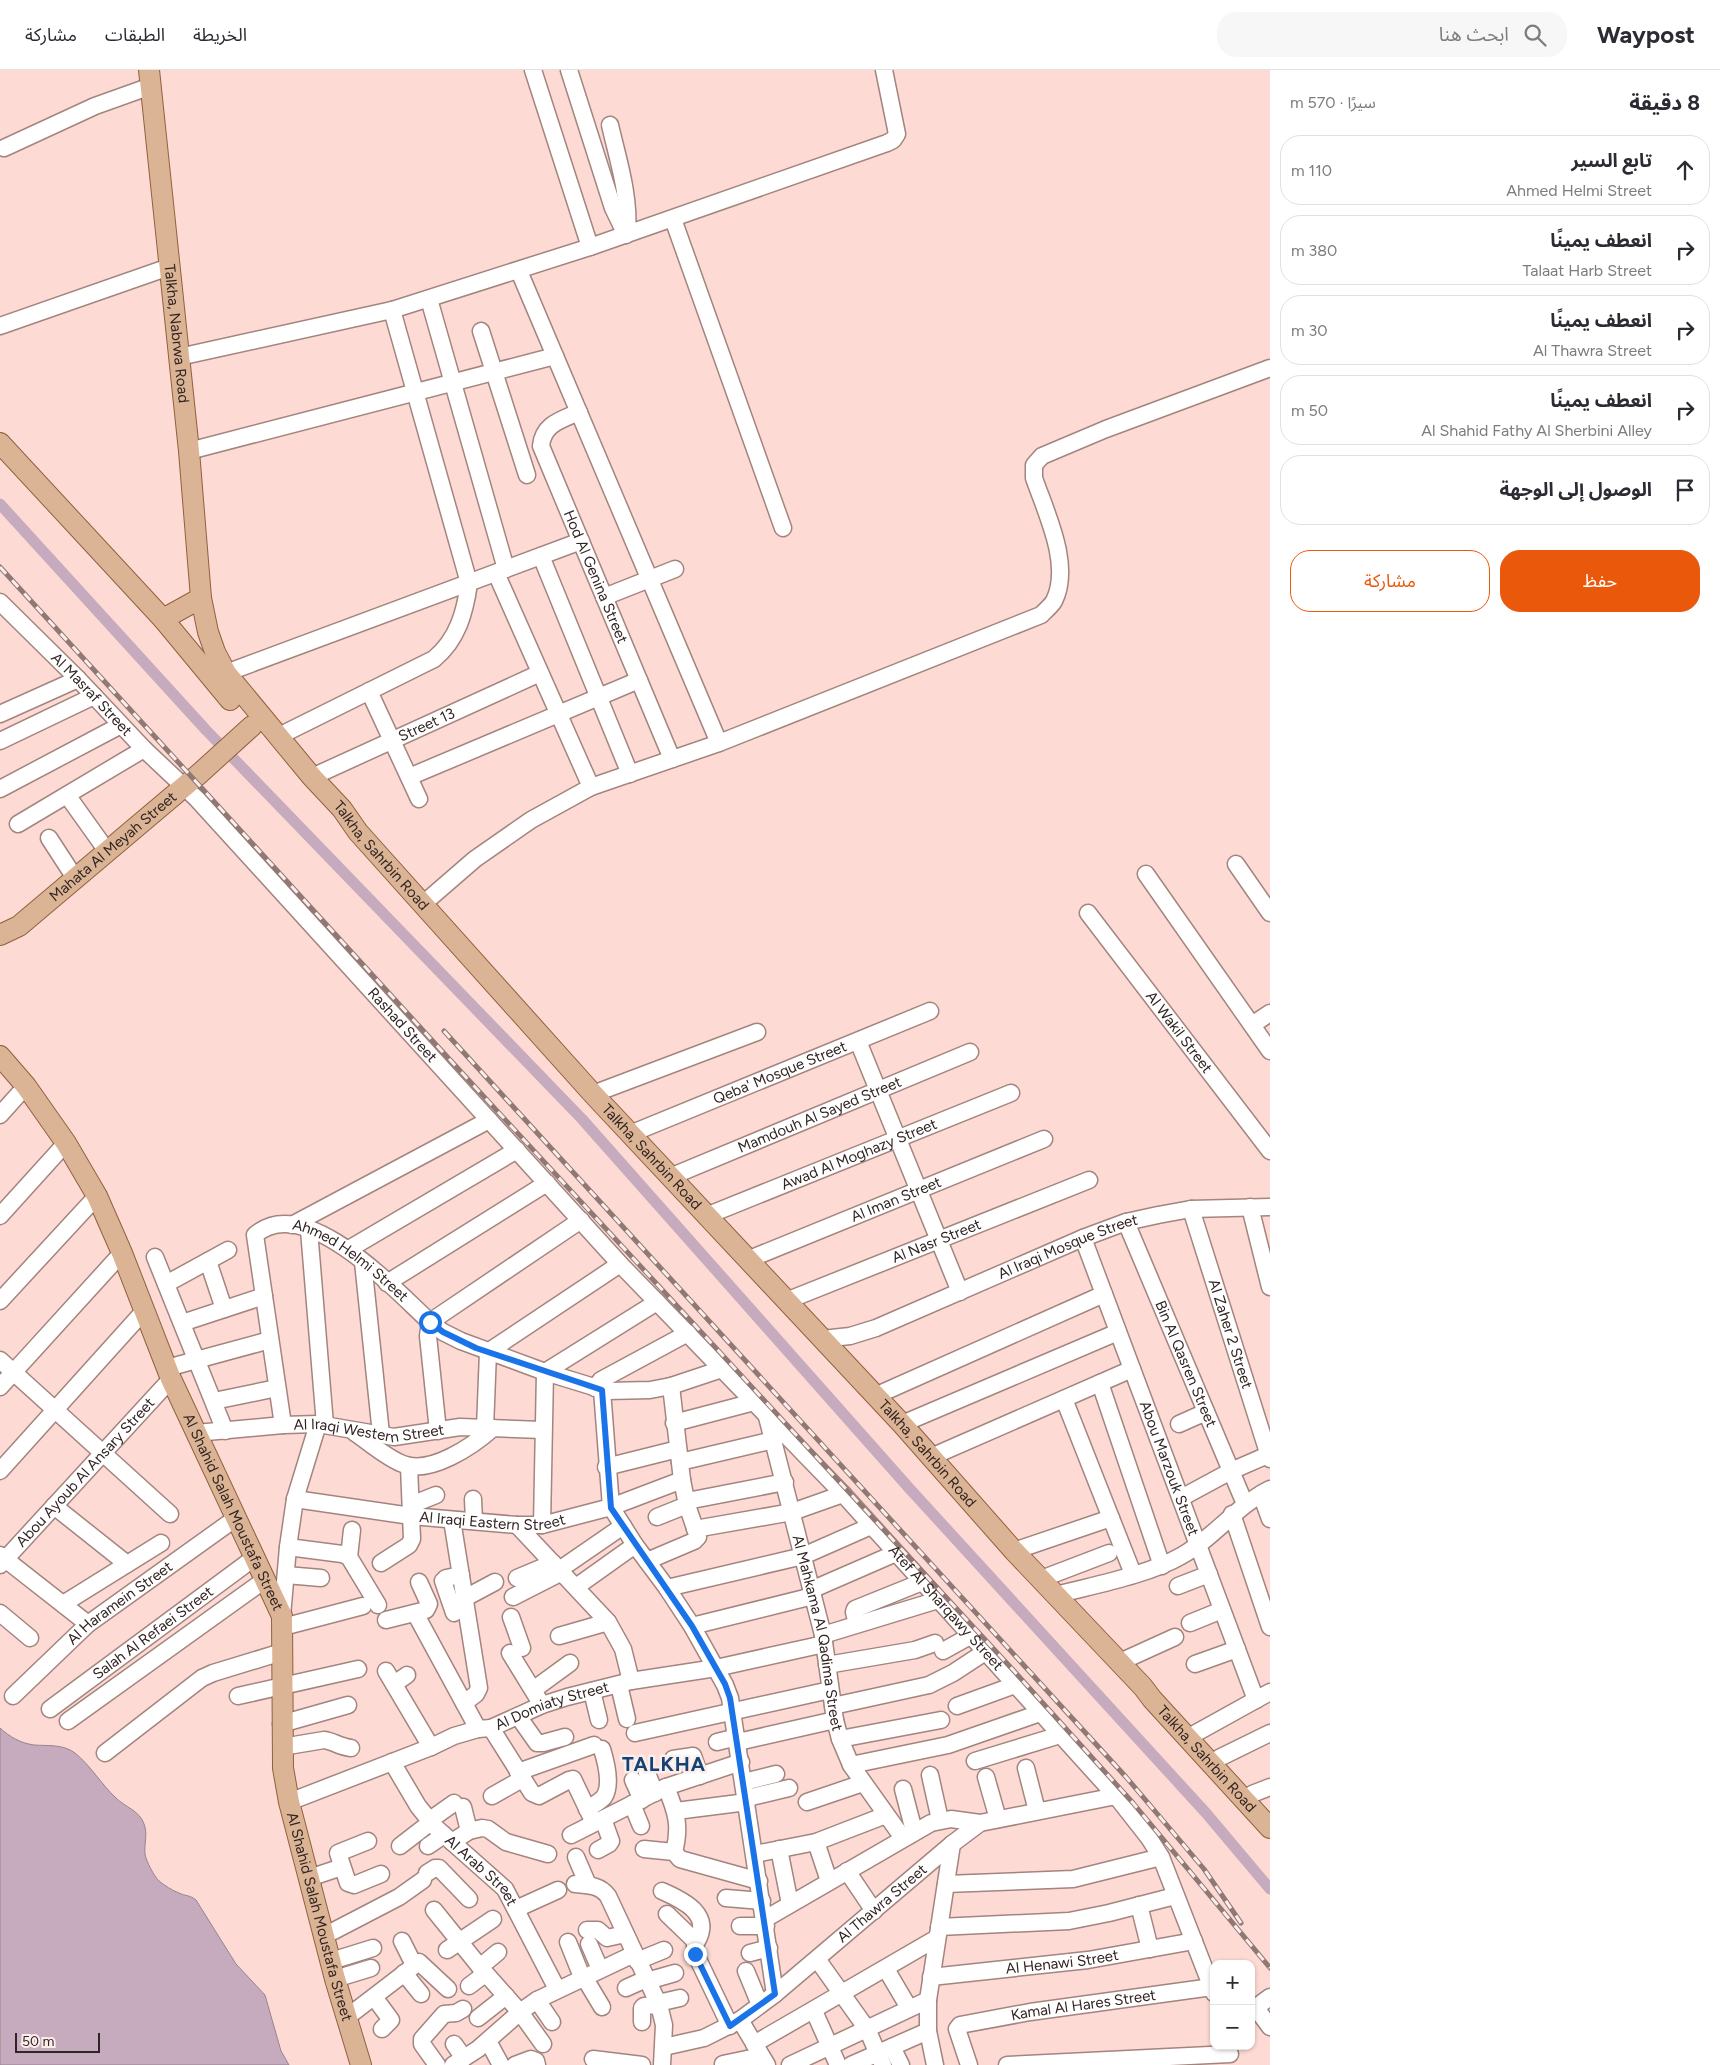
<!DOCTYPE html>
<html lang="ar">
<meta charset="utf-8">
<style>
:root{--surface:#fff;--page:#f7f7f7;--text:#2b2b33;--muted:#7c7c81;--line:#e1e1e2;--accent:#ea580c}
body{margin:0;font-family:Figtree,"Noto Sans Arabic",sans-serif;background:var(--page);color:var(--text);direction:rtl}
.controls{position:absolute;right:15px;bottom:15px;display:grid;overflow:hidden;border-radius:10px;box-shadow:0 1px 4px #0004}
.controls button{width:45px;height:45px;display:grid;place-items:center;padding:0;border:0;border-bottom:1px solid var(--line);background:var(--surface);color:var(--text);font:25px sans-serif}
.scale{position:absolute;left:15px;bottom:12px;width:85px;box-sizing:border-box;padding-left:5px;border:2px solid #312422;border-top:0;font-size:14px;line-height:18px;white-space:nowrap;color:#312422;-webkit-text-stroke:4px #fbedea;paint-order:stroke}
.stop{position:absolute;width:15px;height:15px;margin:-11px;border:4px solid #1a73e8;border-radius:50%;background:#fff}
.stop.end{background:#1a73e8;border-color:#fff;box-shadow:0 1px 5px #0008}
.list{margin:0;padding:0;list-style:none}
h2{display:flex;justify-content:space-between;align-items:center;height:65px;margin:0;padding:0 20px;font-size:21px}
h2 small{font-size:16px;font-weight:400;color:var(--muted)}
.list li{display:grid;grid-template-columns:32px 1fr auto;gap:15px;align-items:center;box-sizing:border-box;height:70px;margin:0 10px 10px;padding:0 10px;border:1px solid var(--line);border-radius:20px}
.list b{display:block;font-size:19px;white-space:nowrap}
.list p{margin:0;font-size:16px;white-space:nowrap;color:var(--muted)}
.list em{font-size:16px;font-style:normal;color:var(--muted)}
.actions{display:flex;gap:10px;padding:15px 20px}
.actions a{flex:1;padding:11px 0;border:1px solid var(--accent);border-radius:20px;text-align:center;font-size:18px;color:var(--accent)}
.actions .main{background:var(--accent);color:#fff}
.icon{flex:none;width:28px;height:28px;fill:none;stroke:currentColor;stroke-width:2;stroke-linecap:round;stroke-linejoin:round}
.map{position:relative;flex:none;width:1270px;height:1995px;overflow:hidden;direction:ltr}
header{display:flex;align-items:center;gap:30px;box-sizing:border-box;height:70px;padding:0 25px;background:var(--surface);border-bottom:1px solid var(--line)}
header strong{font-size:24px}
nav{display:flex;gap:28px;margin-inline-start:auto;font-size:18px}
.search{width:350px;height:45px;background:var(--page);display:flex;align-items:center;gap:12px;box-sizing:border-box;padding:0 18px;border-radius:20px;color:var(--muted);font-size:19px}
main{display:flex}
aside{flex:1;background:var(--surface)}
.map>svg:first-child{display:block}
</style>
<header>
<strong>Waypost</strong>
<div class="search"><svg class="icon" aria-label="search" viewBox="0 0 24 24"><circle cx="10" cy="10" r="6"/><path d="M15 15l6 6"/></svg>ابحث هنا</div>
<nav><a>الخريطة</a><a>الطبقات</a><a>مشاركة</a></nav>
</header>
<main>
<aside>
<h2>8 دقيقة<small>سيرًا · 570 m</small></h2>
<ul class="list">
<li><svg class="icon" aria-label="ahead" viewBox="0 0 24 24"><path d="M12 20V5M6 11l6-6 6 6"/></svg><div><b>تابع السير</b><p>Ahmed Helmi Street</p></div><em>110 m</em></li>
<li><svg class="icon" aria-label="right" viewBox="0 0 24 24"><path d="M7 20v-9h11M14 6l5 5-5 5"/></svg><div><b>انعطف يمينًا</b><p>Talaat Harb Street</p></div><em>380 m</em></li>
<li><svg class="icon" aria-label="right" viewBox="0 0 24 24"><path d="M7 20v-9h11M14 6l5 5-5 5"/></svg><div><b>انعطف يمينًا</b><p>Al Thawra Street</p></div><em>30 m</em></li>
<li><svg class="icon" aria-label="right" viewBox="0 0 24 24"><path d="M7 20v-9h11M14 6l5 5-5 5"/></svg><div><b>انعطف يمينًا</b><p>Al Shahid Fathy Al Sherbini Alley</p></div><em>50 m</em></li>
<li><svg class="icon" aria-label="arrive" viewBox="0 0 24 24"><path d="M6 21V4h12l-3 4 3 4H6"/></svg><div><b>الوصول إلى الوجهة</b></div></li>
</ul>
<div class="actions"><a class="main">حفظ</a><a>مشاركة</a></div>
</aside>
<div class="map">
<svg width="1270" height="1995" viewBox="0 0 1270 1995">
<rect width="100%" height="100%" fill="#fddbd4"/>
<path fill="#c6aabe" stroke="#99828f" d="M0,1658c10,9 20,15 34,17 14,1 29,-1 41,8 16,13 26,31 41,45 9,9 24,13 28,26 4,10 0,19 1,30 1,7 9,22 14,27 5,4 14,10 20,12 6,3 11,2 17,7l40,64 29,31 16,56 8,14h-289z"/>
<g fill="none" stroke-linecap="round" stroke-linejoin="round">
<polyline stroke="#c6aabe" stroke-width="11" points="0,434 206,660 582,1049 909,1418 1206,1743 1270,1819"/>
<defs>
<g id="minor">
<polyline points="533,0 590,177"/>
<polyline points="569,0 613,138 626,165"/>
<path d="M610,55c8,35 20,71 17,108"/>
<polyline points="4,78 95,36 151,16"/>
<polyline points="673,149 783,458"/>
<polyline points="519,201 719,673"/>
<polyline points="429,229 506,499"/>
<polyline points="0,256 169,197"/>
<polyline points="481,261 527,405"/>
<polyline points="179,287 392,240 590,177 887,73 893,70 897,64 884,0"/>
<path id="s1" d="M579,342c-18,8 -36,12 -38,34l131,313"/>
<polyline points="189,381 555,286"/>
<polyline points="541,486 630,704"/>
<polyline points="496,503 591,717"/>
<polyline points="604,527 675,499"/>
<path id="s2" d="M0,532l78,77 66,70 53,50 423,465 223,230 273,302 33,42 12,19 53,136"/>
<polyline points="226,603 581,471"/>
<polyline points="369,621 419,729"/>
<polyline points="0,644 78,609"/>
<path d="M279,666l155,-77c24,-20 31,-47 35,-76l-77,-273"/>
<polyline points="0,671 94,626"/>
<path id="s3" d="M312,707l228,-104"/>
<polyline points="409,707 639,610"/>
<polyline points="0,719 121,655"/>
<polyline points="67,725 107,781"/>
<polyline points="18,754 144,679"/>
<polyline points="49,768 75,808"/>
<polyline points="1236,794 1270,843"/>
<polyline points="1146,804 1270,981"/>
<path d="M423,834l52,-45 56,-39 60,-33 128,-44 322,-128c4,-4 10,-9 13,-14 18,-36 -8,-88 -20,-123v-13l8,-9 64,-27 164,-61"/>
<path id="s4" d="M1088,843l182,238"/>
<polyline points="1252,955 1270,943"/>
<polyline points="858,971 960,1222"/>
<polyline points="593,1024 757,962"/>
<polyline points="0,1045 26,1016"/>
<path id="s5" d="M630,1064l300,-123"/>
<path id="s6" d="M670,1107l300,-125"/>
<polyline points="1250,1137 1270,1217"/>
<path id="s7" d="M1191,1139l79,250"/>
<polyline points="0,1146 66,1073"/>
<path id="s8" d="M706,1146l305,-123"/>
<path id="s9" d="M1126,1152l119,282"/>
<polyline points="292,1155 489,1050"/>
<polyline points="309,1160 325,1355"/>
<path id="s10" d="M1083,1168l173,462"/>
<polyline points="349,1179 517,1080"/>
<polyline points="155,1187 225,1361"/>
<path id="s11" d="M747,1190l297,-121"/>
<polyline points="208,1191 224,1239"/>
<polyline points="363,1192 381,1364"/>
<polyline points="387,1213 547,1113"/>
<polyline points="166,1214 228,1180"/>
<polyline points="0,1231 97,1126"/>
<path id="s12" d="M786,1231l303,-121"/>
<polyline points="182,1253 264,1226"/>
<path id="s13" d="M822,1269l28,-3 26,-8 207,-90 43,-16 32,-7 33,-6 79,-2"/>
<polyline points="0,1290 170,1444"/>
<polyline points="167,1298 270,1270"/>
<polyline points="1100,1313 1162,1496"/>
<polyline points="0,1317 122,1183"/>
<polyline points="595,1318 601,1310 688,1263"/>
<polyline points="602,1320 611,1437 635,1475 667,1518 692,1556 725,1615 730,1628 775,1924"/>
<polyline points="875,1326 1104,1224"/>
<polyline points="1064,1329 1133,1504"/>
<polyline points="214,1331 277,1318"/>
<path id="s14" d="M767,1347l56,218 12,85 5,19 11,26 52,73"/>
<polyline points="674,1353 754,1332"/>
<polyline points="902,1354 1118,1262"/>
<polyline points="1179,1354 1206,1342"/>
<path id="s15" d="M283,1355l-28,-190c50,-44 141,56 175,87l13,10 18,9 84,31 62,19 43,-1 21,-4 51,-17"/>
<polyline points="485,1358 488,1282 620,1194"/>
<polyline points="438,1361 428,1266 430,1252 581,1150"/>
<path d="M354,1362c15,10 31,25 49,32 27,11 70,-18 90,-36"/>
<path id="s16" d="M196,1363l87,-8 35,-1 76,13 66,-10 82,3"/>
<polyline points="931,1387 1132,1299"/>
<polyline points="680,1392 774,1370"/>
<polyline points="606,1397 678,1379"/>
<polyline points="0,1401 144,1241"/>
<polyline points="1261,1424 1270,1449"/>
<polyline points="1181,1428 1231,1401 1270,1384"/>
<path id="s17" d="M295,1429l116,17 106,9h25l69,-18 71,-27"/>
<polyline points="473,1429 474,1451"/>
<polyline points="687,1431 785,1412"/>
<polyline points="411,1435 436,1425"/>
<polyline points="54,1436 127,1494"/>
<polyline points="1232,1444 1270,1557"/>
<polyline points="657,1447 687,1435"/>
<polyline points="452,1450 479,1618 476,1624 464,1633"/>
<polyline points="517,1455 608,1552 623,1579 631,1611"/>
<polyline points="542,1455 545,1302 657,1232"/>
<polyline points="695,1459 792,1442 843,1424"/>
<polyline points="288,1477 342,1484 349,1487 378,1535"/>
<polyline points="1014,1481 1111,1448"/>
<polyline points="0,1485 88,1554"/>
<polyline points="349,1487 352,1460"/>
<polyline points="647,1491 694,1471 698,1467 687,1435 682,1410 671,1316"/>
<polyline points="381,1493 409,1475 412,1469 409,1396"/>
<path id="s18" d="M0,1495l171,-186"/>
<polyline points="559,1500 623,1456"/>
<polyline points="286,1505 321,1508"/>
<polyline points="517,1508 553,1493"/>
<polyline points="1041,1509 1109,1483"/>
<polyline points="1178,1516 1209,1504"/>
<polyline points="576,1517 635,1475"/>
<polyline points="667,1518 803,1486 871,1456"/>
<polyline points="811,1520 896,1483"/>
<path d="M1056,1525c38,-10 92,-20 125,-39 33,-18 55,-50 89,-67"/>
<polyline points="513,1527 562,1502"/>
<polyline points="465,1528 495,1512"/>
<polyline points="63,1534 161,1473"/>
<polyline points="0,1543 30,1568"/>
<polyline points="415,1543 478,1659"/>
<polyline points="454,1543 443,1511 446,1508 461,1505"/>
<polyline points="282,1546 288,1477 295,1429 318,1354"/>
<polyline points="511,1547 522,1578"/>
<polyline points="386,1550 426,1540 429,1534 419,1512"/>
<polyline points="1190,1553 1222,1540"/>
<polyline points="857,1554 854,1542 855,1539 922,1512"/>
<polyline points="692,1556 813,1526"/>
<polyline points="283,1557 363,1536"/>
<polyline points="823,1565 938,1530"/>
<polyline points="559,1566 608,1552"/>
<polyline points="943,1581 970,1566"/>
<polyline points="510,1583 542,1635"/>
<polyline points="1120,1592 1175,1567"/>
<polyline points="1195,1594 1237,1579"/>
<polyline points="827,1595 915,1580 935,1573"/>
<polyline points="386,1601 431,1677"/>
<polyline points="394,1614 407,1605"/>
<polyline points="619,1615 627,1649"/>
<polyline points="533,1620 570,1593"/>
<polyline points="592,1621 599,1650"/>
<path id="s19" d="M13,1626l75,-72 148,-106"/>
<polyline points="238,1626 358,1599"/>
<polyline points="833,1636 929,1615 953,1603 985,1582"/>
<polyline points="957,1636 1015,1615"/>
<path id="s20" d="M50,1639l204,-151"/>
<polyline points="518,1646 537,1673 543,1673 565,1667"/>
<polyline points="68,1651 266,1509"/>
<polyline points="281,1654 348,1635"/>
<polyline points="491,1658 532,1723 539,1726 569,1710 573,1709 594,1753"/>
<polyline points="635,1663 830,1620"/>
<polyline points="1187,1668 1270,1622"/>
<polyline points="840,1669 941,1650"/>
<polyline points="717,1672 737,1667"/>
<polyline points="738,1672 835,1650"/>
<path d="M282,1677l42,-7c9,1 16,7 27,8"/>
<polyline points="105,1683 202,1608 213,1603 282,1582"/>
<polyline points="1219,1688 1270,1663"/>
<polyline points="673,1689 693,1686 700,1706"/>
<polyline points="975,1691 1060,1665"/>
<path id="s21" d="M392,1692l26,44 16,20 71,63 52,100"/>
<polyline points="851,1695 948,1675 1040,1643"/>
<polyline points="1026,1698 1037,1741"/>
<polyline points="518,1702 594,1675"/>
<polyline points="647,1703 655,1723"/>
<polyline points="930,1705 940,1750"/>
<polyline points="986,1707 998,1749"/>
<polyline points="633,1710 642,1730"/>
<polyline points="744,1712 776,1704"/>
<path d="M666,1717c10,24 15,39 8,65"/>
<polyline points="903,1719 914,1761"/>
<polyline points="1252,1724 1270,1717"/>
<polyline points="492,1726 522,1709"/>
<polyline points="747,1728 789,1718"/>
<path id="s22" d="M289,1732l142,-55 23,-11 24,-7 13,-1 51,-23 25,-8 64,-16 85,-13 108,-24"/>
<polyline points="807,1732 863,1713"/>
<polyline points="632,1734 641,1756"/>
<polyline points="463,1737 469,1761"/>
<path d="M587,1739c6,-4 13,-7 17,-12 8,-12 2,-35 -2,-48"/>
<polyline points="676,1741 747,1732"/>
<polyline points="430,1750 454,1733"/>
<polyline points="571,1765 666,1717 741,1692"/>
<polyline points="368,1771 338,1783 348,1813 354,1815 381,1804"/>
<polyline points="452,1772 469,1761 482,1758 488,1759 506,1772 548,1784"/>
<polyline points="816,1772 829,1811"/>
<polyline points="400,1776 431,1752"/>
<polyline points="428,1776 444,1765"/>
<polyline points="644,1779 674,1782 680,1789 759,1811"/>
<polyline points="779,1779 790,1834"/>
<polyline points="598,1780 609,1774 611,1771 603,1749"/>
<polyline points="755,1784 816,1772 886,1745"/>
<polyline points="576,1787 588,1815"/>
<polyline points="847,1801 874,1841"/>
<polyline points="427,1803 435,1798 439,1798 469,1829"/>
<polyline points="309,1808 342,1797"/>
<path d="M575,1814c13,1 25,1 33,12l51,109 5,20 -2,40"/>
<polyline points="946,1814 1073,1809 1161,1787"/>
<path d="M662,1821c23,10 51,24 34,52"/>
<polyline points="726,1828 762,1831"/>
<polyline points="1139,1835 1150,1879"/>
<polyline points="516,1839 558,1820"/>
<polyline points="434,1840 480,1897 520,1942 543,1974"/>
<polyline points="667,1844 695,1871 695,1883 730,1956"/>
<polyline points="765,1849 931,1753 951,1749 980,1753"/>
<polyline points="740,1856 766,1856"/>
<polyline points="939,1857 1069,1851 1109,1843 1175,1826"/>
<polyline points="587,1860 598,1860 607,1868 625,1864"/>
<polyline points="324,1866 399,1827 423,1810"/>
<polyline points="402,1871 414,1895"/>
<polyline points="568,1872 582,1907"/>
<polyline points="589,1874 600,1899"/>
<polyline points="447,1880 493,1849"/>
<polyline points="750,1883 769,1878"/>
<polyline points="817,1889 867,1959 883,1995"/>
<polyline points="331,1891 373,1878"/>
<polyline points="637,1891 664,1880"/>
<polyline points="480,1897 498,1882"/>
<polyline points="886,1899 909,1938"/>
<polyline points="746,1901 760,1935"/>
<polyline points="404,1903 421,1924"/>
<polyline points="584,1907 602,1937"/>
<path id="s23" d="M931,1907l157,-17 106,-19"/>
<polyline points="335,1909 371,1898"/>
<polyline points="647,1911 675,1903"/>
<polyline points="469,1916 485,1904"/>
<polyline points="626,1918 646,1909"/>
<polyline points="374,1927 391,1950 382,1959"/>
<polyline points="537,1930 552,1952"/>
<polyline points="658,1933 680,1928"/>
<polyline points="1256,1938 1270,1957"/>
<polyline points="814,1941 838,1995"/>
<polyline points="1251,1941 1270,1927"/>
<polyline points="346,1948 419,1892 448,1919"/>
<polyline points="478,1948 506,1926"/>
<polyline points="740,1950 767,1995"/>
<polyline points="642,1952 642,1938 644,1936 659,1935"/>
<polyline points="488,1971 501,1995"/>
<polyline points="454,1974 464,1988"/>
<polyline points="754,1974 937,1868"/>
<path id="s24" d="M664,1977l40,-9 36,-18 35,-26 177,-150 28,-21 136,-27"/>
<polyline points="892,1977 901,1995"/>
<polyline points="593,1989 642,1995"/>
<polyline points="723,1994 761,1986"/>
<polyline points="437,1995 422,1974 422,1969 444,1944 456,1943 463,1939"/>
<polyline points="453,1995 478,1979 520,1942 537,1930 634,1884"/>
<polyline points="515,1995 531,1989 536,1991 537,1995"/>
<polyline points="790,1995 928,1930"/>
<polyline points="851,1995 928,1961"/>
<polyline points="935,1995 928,1961 928,1930 952,1774"/>
<path id="s25" d="M969,1995l-12,-36 3,-4 70,-13 182,-25"/>
<polyline points="1007,1995 1230,1984"/>
</g>
<g id="major">
<path id="s26" d="M149,0l40,381 12,147 7,34 7,20 11,21 86,104 30,32 16,23 235,262 309,330 112,127 129,136 9,12 118,129"/>
<polyline points="0,373 163,549 230,630"/>
<polyline points="163,549 201,528"/>
<path id="s27" d="M0,865l19,-9 180,-152 53,-48"/>
<path id="s28" d="M0,986l26,30 40,57 31,53 25,57 49,126 111,237 1,152 6,34 46,177 26,86"/>
</g>
</defs>
<use href="#minor" stroke="#a3847e" stroke-width="19"/>
<use href="#major" stroke="#90613f" stroke-width="22"/>
<use href="#minor" stroke="#fff" stroke-width="16"/>
<use href="#major" stroke="#dbb495" stroke-width="20"/>
<defs>
<g id="rail">
<polyline points="0,497 440,979 1014,1601 1133,1733 1270,1898"/>
<polyline points="444,961 1126,1707 1204,1799 1241,1853"/>
</g>
</defs>
<use href="#rail" stroke="#907975" stroke-width="5"/>
<use href="#rail" stroke="#fbedea" stroke-width="3" stroke-dasharray="9" stroke-linecap="butt"/>
</g>
<g fill="none" stroke-linecap="round" stroke-linejoin="round">
<polyline stroke="#1a73e8" stroke-width="6" points="430,1252 443,1262 476,1278 602,1320 611,1438 692,1556 725,1614 730,1628 775,1924 730,1956 695,1884"/>
</g>
<g text-anchor="middle" dominant-baseline="central" stroke-width="5" stroke-linejoin="round" paint-order="stroke">
<g font-size="15" fill="#312422" stroke="#fbedea">
<text stroke="none"><textPath href="#s26" startOffset="265">Talkha, Nabrwa Road</textPath></text>
<text stroke="none"><textPath href="#s1" startOffset="196">Hod Al Genina Street</textPath></text>
<text stroke="none"><textPath href="#s2" startOffset="130">Al Masraf Street</textPath></text>
<text stroke="none"><textPath href="#s3" startOffset="126">Street 13</textPath></text>
<text stroke="none"><textPath href="#s27" startOffset="144">Mahata Al Meyah Street</textPath></text>
<text stroke="none"><textPath href="#s26" startOffset="850">Talkha, Sahrbin Road</textPath></text>
<text stroke="none"><textPath href="#s2" startOffset="584">Rashad Street</textPath></text>
<text stroke="none"><textPath href="#s4" startOffset="150">Al Wakil Street</textPath></text>
<text stroke="none"><textPath href="#s5" startOffset="162">Qeba' Mosque Street</textPath></text>
<text stroke="none"><textPath href="#s6" startOffset="162">Mamdouh Al Sayed Street</textPath></text>
<text stroke="none"><textPath href="#s8" startOffset="165">Awad Al Moghazy Street</textPath></text>
<text stroke="none"><textPath href="#s26" startOffset="1255">Talkha, Sahrbin Road</textPath></text>
<text stroke="none"><textPath href="#s11" startOffset="161">Al Iman Street</textPath></text>
<text stroke="none"><textPath href="#s12" startOffset="162">Al Nasr Street</textPath></text>
<text stroke="none"><textPath href="#s13" startOffset="264">Al Iraqi Mosque Street</textPath></text>
<text stroke="none"><textPath href="#s15" startOffset="301">Ahmed Helmi Street</textPath></text>
<text stroke="none"><textPath href="#s7" startOffset="131">Al Zaher 2 Street</textPath></text>
<text stroke="none"><textPath href="#s9" startOffset="154">Bin Al Qasren Street</textPath></text>
<text stroke="none"><textPath href="#s16" startOffset="174">Al Iraqi Western Street</textPath></text>
<text stroke="none"><textPath href="#s26" startOffset="1660">Talkha, Sahrbin Road</textPath></text>
<text stroke="none"><textPath href="#s10" startOffset="246">Abou Marzouk Street</textPath></text>
<text stroke="none"><textPath href="#s18" startOffset="126">Abou Ayoub Al Ansary Street</textPath></text>
<text stroke="none"><textPath href="#s28" startOffset="515">Al Shahid Salah Moustafa Street</textPath></text>
<text stroke="none"><textPath href="#s17" startOffset="199">Al Iraqi Eastern Street</textPath></text>
<text stroke="none"><textPath href="#s19" startOffset="142">Al Haramein Street</textPath></text>
<text stroke="none"><textPath href="#s2" startOffset="1381">Atef Al Sharqawy Street</textPath></text>
<text stroke="none"><textPath href="#s20" startOffset="128">Salah Al Refaei Street</textPath></text>
<text stroke="none"><textPath href="#s14" startOffset="222">Al Mahkama Al Qadima Street</textPath></text>
<text stroke="none"><textPath href="#s22" startOffset="281">Al Domiaty Street</textPath></text>
<text stroke="none"><textPath href="#s26" startOffset="2074">Talkha, Sahrbin Road</textPath></text>
<text stroke="none"><textPath href="#s21" startOffset="142">Al Arab Street</textPath></text>
<text stroke="none"><textPath href="#s24" startOffset="265">Al Thawra Street</textPath></text>
<text stroke="none"><textPath href="#s28" startOffset="935">Al Shahid Salah Moustafa Street</textPath></text>
<text stroke="none"><textPath href="#s23" startOffset="132">Al Henawi Street</textPath></text>
<text stroke="none"><textPath href="#s25" startOffset="168">Kamal Al Hares Street</textPath></text>
</g>
<g font-size="20" font-weight="bold" letter-spacing="1" fill="#144275" stroke="#fbedea">
<text x="664" y="1694">TALKHA</text>
</g>
</g>
</svg>
<div class="controls">
<button>+</button>
<button>−</button>
</div>
<div class="scale">50 m</div>
<div class="stop" style="left:430px;top:1252px"></div>
<div class="stop end" style="left:695px;top:1884px"></div>
</div>
</main>
